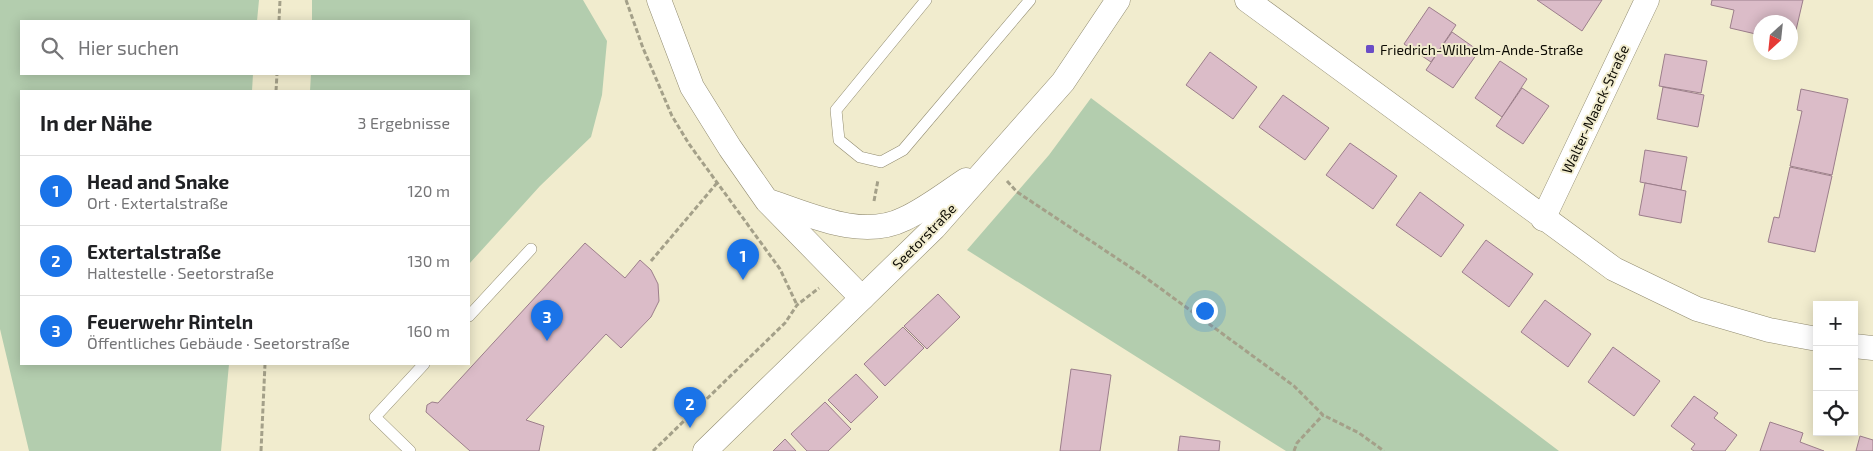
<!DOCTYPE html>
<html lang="de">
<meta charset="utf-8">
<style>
:root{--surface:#fff;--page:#f2f2f2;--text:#202124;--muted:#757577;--line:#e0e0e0;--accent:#1a73e8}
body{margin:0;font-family:"Exo 2",sans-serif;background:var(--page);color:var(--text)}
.controls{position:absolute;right:15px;bottom:15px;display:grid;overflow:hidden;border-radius:0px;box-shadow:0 2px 12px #0003}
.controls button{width:45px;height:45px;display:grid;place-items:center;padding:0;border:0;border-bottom:1px solid var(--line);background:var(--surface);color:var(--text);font:25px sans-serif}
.compass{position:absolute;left:1753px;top:15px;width:45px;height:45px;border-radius:50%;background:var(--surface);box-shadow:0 2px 12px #0003;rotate:207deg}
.you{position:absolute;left:1204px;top:310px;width:18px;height:18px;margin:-12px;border:4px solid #fff;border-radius:50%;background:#1a73e8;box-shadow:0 0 0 8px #1a73e833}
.badge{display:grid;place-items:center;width:32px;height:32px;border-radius:50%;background:var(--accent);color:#fff;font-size:16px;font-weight:700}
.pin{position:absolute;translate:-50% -41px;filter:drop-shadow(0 1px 2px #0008)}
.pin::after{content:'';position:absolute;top:26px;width:18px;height:15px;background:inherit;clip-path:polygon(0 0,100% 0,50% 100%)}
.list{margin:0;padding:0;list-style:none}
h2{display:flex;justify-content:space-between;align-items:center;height:65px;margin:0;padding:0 20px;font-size:21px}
h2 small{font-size:16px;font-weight:400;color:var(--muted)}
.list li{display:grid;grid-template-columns:32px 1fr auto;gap:15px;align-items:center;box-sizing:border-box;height:70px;padding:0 20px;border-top:1px solid var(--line)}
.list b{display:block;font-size:19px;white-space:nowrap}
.list p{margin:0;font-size:16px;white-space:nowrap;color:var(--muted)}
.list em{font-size:16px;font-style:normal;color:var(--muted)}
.icon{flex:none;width:28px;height:28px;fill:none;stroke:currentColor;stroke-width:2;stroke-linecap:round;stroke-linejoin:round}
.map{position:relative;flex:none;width:1873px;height:451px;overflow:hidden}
.search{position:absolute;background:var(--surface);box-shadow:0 2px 12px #0003;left:20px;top:20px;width:450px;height:55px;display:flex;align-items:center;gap:12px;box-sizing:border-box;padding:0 18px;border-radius:0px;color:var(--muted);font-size:19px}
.panel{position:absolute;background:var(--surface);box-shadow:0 2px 12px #0003;left:20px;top:90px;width:450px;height:275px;border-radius:0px}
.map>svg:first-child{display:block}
</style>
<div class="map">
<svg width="1873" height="451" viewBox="0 0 1873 451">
<rect width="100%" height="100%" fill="#f1ecce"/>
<g fill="#b3cdae">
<polygon points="0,0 259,0 257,21 21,21 21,74 253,74 252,91 21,91 21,364 229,364 221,451 29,451 0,329"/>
<polygon points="312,0 583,0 607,41 602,95 591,137 540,186 469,264 469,91 310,91 311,74 469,74 469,21 312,21"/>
<polygon points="1091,98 1559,451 1286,451 967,250 1049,155"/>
</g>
<g fill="#dbbcc8" stroke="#9c7e8b">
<polygon points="1537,0 1602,0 1582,31"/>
<polygon points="1712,0 1803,0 1793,43 1790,42 1790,22 1760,22 1760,35 1730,28 1734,10 1711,5"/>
<polygon points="1429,7 1456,25 1431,62 1404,44"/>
<polygon points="1452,32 1479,51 1453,88 1426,70"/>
<polygon points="1210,52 1257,87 1233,119 1186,85"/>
<polygon points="1665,54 1707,61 1701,93 1659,86"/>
<polygon points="1500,61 1527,79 1502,117 1475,98"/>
<polygon points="1663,87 1704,95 1698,127 1657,119"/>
<polygon points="1522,88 1549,106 1523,144 1496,126"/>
<polygon points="1801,89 1848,99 1832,175 1790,166 1802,111 1797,110"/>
<polygon points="1283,95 1329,128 1305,160 1259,127"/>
<polygon points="1350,143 1397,176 1373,209 1326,175"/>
<polygon points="1645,150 1687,157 1681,190 1640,182"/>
<polygon points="1790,167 1832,176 1815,252 1768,242 1774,217 1779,218"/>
<polygon points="1645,183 1686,191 1681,223 1639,215"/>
<polygon points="1420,192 1464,225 1441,257 1396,225"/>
<polygon points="1486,240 1533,274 1509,307 1462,272"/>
<polygon points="585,243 625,278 640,260 651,270 658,284 659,301 651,317 621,348 606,334 526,420 544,426 539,451 470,451 426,412 427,405 432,402 438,403"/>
<polygon points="938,294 960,317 927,349 904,326"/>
<polygon points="1545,300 1591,334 1568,367 1521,332"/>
<polygon points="903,327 924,348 885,386 864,364"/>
<polygon points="1613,347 1660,381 1634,416 1588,382"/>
<polygon points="1071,369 1111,375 1100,451 1060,451"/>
<polygon points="856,374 878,397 851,423 828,400"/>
<polygon points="1694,396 1718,413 1714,418 1737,435 1725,451 1694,451 1691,449 1695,444 1671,426"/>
<polygon points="825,402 851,429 828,451 807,451 791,434"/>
<polygon points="1770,422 1803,433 1800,442 1824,451 1760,451"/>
<polygon points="1180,436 1220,441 1219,451 1178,451"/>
<polygon points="1860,436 1873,440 1873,451 1856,451"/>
<polygon points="785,439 796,451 773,451"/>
</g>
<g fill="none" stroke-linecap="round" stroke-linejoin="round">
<defs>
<g id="lane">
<polyline points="926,0 836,110 839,140 860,157 881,162 903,150 1030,0"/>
<polyline points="469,316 531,249"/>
<polyline points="410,451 375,417 424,364"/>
</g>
<g id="street">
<polyline points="659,0 692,87 730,148 767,201 862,298"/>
<polyline points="1247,0 1614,269 1697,309 1769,330 1817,339"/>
<path d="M771,202c40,13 91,38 133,17 22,-10 42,-26 62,-39"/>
<polyline points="1543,219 1647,0"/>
<polyline points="1854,346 1873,348"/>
<polyline points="705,451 934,228 1063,82 1118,0"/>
</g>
</defs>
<use href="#lane" stroke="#918b70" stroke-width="12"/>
<use href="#street" stroke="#918b70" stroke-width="25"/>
<g stroke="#a4a089" stroke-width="3" stroke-dasharray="5 2.5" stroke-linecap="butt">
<polyline points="626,0 643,48 672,116 689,144 780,269 797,305"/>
<polyline points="279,21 280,0"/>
<polyline points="276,91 277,74"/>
<polyline points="1007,181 1017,192 1142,275 1294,386 1323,415 1359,433 1384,451"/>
<polyline points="874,201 878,180"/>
<polyline points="651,261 717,183"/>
<polyline points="261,451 265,364"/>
<polyline points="653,451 785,323 797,305 819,288"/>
<polyline points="1294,451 1297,443 1323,415"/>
</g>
<use href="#lane" stroke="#fff" stroke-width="11"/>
<use href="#street" stroke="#fff" stroke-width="24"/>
</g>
<rect fill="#6a4dc6" stroke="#f1ecce" stroke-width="2" x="1365" y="44" width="10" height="10" rx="2.5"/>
<g text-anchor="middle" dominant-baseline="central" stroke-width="4" stroke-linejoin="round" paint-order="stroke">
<g font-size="14" fill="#0d0b03" stroke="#f1ecce" text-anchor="start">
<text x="1380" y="49">Friedrich-Wilhelm-Ande-Straße</text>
</g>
<g font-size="14" fill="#0d0b03" stroke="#f1ecce">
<text transform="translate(1595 109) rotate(-65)">Walter-Maack-Straße</text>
<text transform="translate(924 236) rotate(-46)">Seetorstraße</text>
</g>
</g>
</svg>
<div class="controls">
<button>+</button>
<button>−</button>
<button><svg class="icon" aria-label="locate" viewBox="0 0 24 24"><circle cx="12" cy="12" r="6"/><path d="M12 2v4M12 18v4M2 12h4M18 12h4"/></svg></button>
</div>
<svg class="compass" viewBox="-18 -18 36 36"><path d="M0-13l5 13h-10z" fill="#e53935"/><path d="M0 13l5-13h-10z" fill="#757577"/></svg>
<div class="you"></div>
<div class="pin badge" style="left:743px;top:280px">1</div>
<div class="pin badge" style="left:690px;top:428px">2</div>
<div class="pin badge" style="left:547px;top:341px">3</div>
<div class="search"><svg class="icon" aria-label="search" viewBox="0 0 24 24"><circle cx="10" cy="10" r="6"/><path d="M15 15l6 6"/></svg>Hier suchen</div>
<section class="panel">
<h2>In der Nähe<small>3 Ergebnisse</small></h2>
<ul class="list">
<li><span class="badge">1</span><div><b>Head and Snake</b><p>Ort · Extertalstraße</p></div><em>120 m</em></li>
<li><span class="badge">2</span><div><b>Extertalstraße</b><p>Haltestelle · Seetorstraße</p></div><em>130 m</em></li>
<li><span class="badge">3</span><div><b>Feuerwehr Rinteln</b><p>Öffentliches Gebäude · Seetorstraße</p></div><em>160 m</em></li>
</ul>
</section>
</div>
